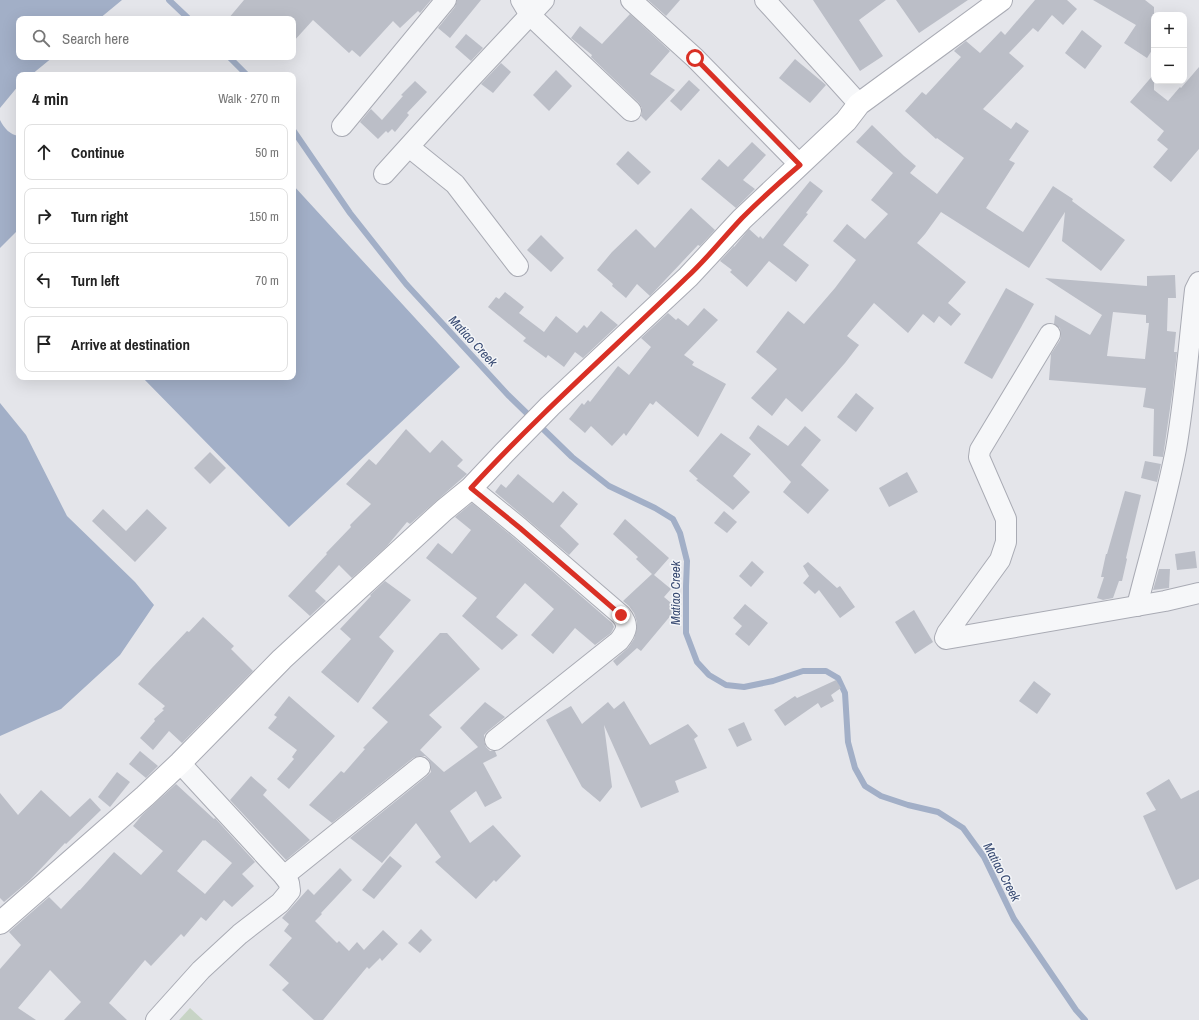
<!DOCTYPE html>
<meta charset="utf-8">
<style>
:root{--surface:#fff;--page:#f6f6f6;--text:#222;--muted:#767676;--line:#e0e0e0}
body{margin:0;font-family:"Archivo Narrow",sans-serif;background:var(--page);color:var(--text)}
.controls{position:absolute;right:12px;top:12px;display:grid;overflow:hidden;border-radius:8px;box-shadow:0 4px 16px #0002}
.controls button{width:36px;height:36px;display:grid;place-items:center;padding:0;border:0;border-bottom:1px solid var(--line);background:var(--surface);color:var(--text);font:20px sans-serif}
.stop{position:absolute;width:12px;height:12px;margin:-9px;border:3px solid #d93025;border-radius:50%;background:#fff}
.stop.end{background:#d93025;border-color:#fff;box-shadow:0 1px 4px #0008}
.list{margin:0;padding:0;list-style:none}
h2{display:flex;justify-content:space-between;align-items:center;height:52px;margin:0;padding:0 16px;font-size:17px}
h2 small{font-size:13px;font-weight:400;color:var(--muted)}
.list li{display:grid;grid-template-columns:26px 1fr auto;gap:12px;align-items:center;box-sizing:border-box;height:56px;margin:0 8px 8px;padding:0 8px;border:1px solid var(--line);border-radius:8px}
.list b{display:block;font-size:15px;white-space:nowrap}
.list em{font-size:13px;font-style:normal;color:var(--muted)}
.icon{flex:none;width:22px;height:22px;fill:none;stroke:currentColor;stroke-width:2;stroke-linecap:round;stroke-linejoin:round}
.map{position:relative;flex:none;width:1199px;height:1020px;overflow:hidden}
.search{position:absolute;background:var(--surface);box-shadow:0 4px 16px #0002;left:16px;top:16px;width:280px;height:44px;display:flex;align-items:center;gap:10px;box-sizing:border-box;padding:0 14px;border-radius:8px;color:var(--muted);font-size:15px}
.panel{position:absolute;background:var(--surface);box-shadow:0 4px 16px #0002;left:16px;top:72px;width:280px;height:308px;border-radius:8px}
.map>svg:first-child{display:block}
</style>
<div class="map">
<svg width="1199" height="1020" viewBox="0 0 1199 1020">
<rect width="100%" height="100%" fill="#e4e5ea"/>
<polygon fill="#c7d4c5" points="190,1008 203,1020 179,1020"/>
<g fill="#a2afc7">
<polygon points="0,0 122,0 99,19 19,19 19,57 53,57 31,75 19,75 19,85 0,108"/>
<path d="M0,120c4,8 10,15 19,16v93l-19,19z"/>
<polygon points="293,185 460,367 289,527 142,377 293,377"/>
<polygon points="0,403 26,435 67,516 135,582 154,605 120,655 61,709 0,736"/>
</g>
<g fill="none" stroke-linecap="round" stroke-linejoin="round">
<g stroke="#a2afc7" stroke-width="6">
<polyline points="169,0 189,19"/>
<polyline points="229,57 247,75"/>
<polyline points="293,130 350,213 406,284 508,395 572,457 609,486 655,508 673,519 680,533 687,561 686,586 686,633 697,662 709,675 726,685 744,687 773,681 803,671 826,671 838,678 845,693 848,742 855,768 865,786 881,796 908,805 938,812 963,828 984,857 1014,919 1076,1010 1085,1020"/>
</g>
</g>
<g fill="#bbbec7" fill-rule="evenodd">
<polygon points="244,0 431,0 420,13 418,11 400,28 393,21 360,57 352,50 349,53 313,20 293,42 293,19 228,19"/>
<polygon points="457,0 481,0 450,38 438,28 455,7"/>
<polygon points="648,0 680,0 666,16"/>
<polygon points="813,0 886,0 859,20 883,56 860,71"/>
<polygon points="896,0 968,0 919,33"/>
<polygon points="1035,0 1067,0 1077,9 1063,25 1052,15 1038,32 1033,28 1009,53 1024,66 983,109 1011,129 1016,122 1029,131 1009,160 1015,163 986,208 1023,232 1053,186 1073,199 1072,201 1125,240 1101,271 1062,241 1065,212 1029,268 941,212 925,234 917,243 966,282 948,303 961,314 951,326 939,316 934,323 923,314 908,333 874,303 847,336 859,345 845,363 802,412 786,398 772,416 751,398 777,369 756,352 788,311 804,324 835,288 856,260 833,241 847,224 865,239 888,214 871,200 893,173 856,142 872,125 904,156 916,166 910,173 937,194 964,158 937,138 936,139 905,111 922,92 926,95 961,57 954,51 956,49 966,41 980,53 1001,31 1005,35"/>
<polygon points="1093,0 1145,0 1154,7 1154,47 1147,58 1124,43 1136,25"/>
<polygon points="630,14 670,51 650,74 675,90 646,121 641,116 642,113 642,108 639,103 591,57 592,55 571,38 580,26 602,44"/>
<polygon points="1082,30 1102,46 1085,69 1065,53"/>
<polygon points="466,34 483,48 471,61 455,47"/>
<polygon points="795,59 826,85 810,103 779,78"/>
<polygon points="501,63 511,72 493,93 481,84"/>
<polygon points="1199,67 1199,149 1171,182 1153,167 1168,149 1157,140 1164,131 1130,102 1154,74 1154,90 1168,101 1180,87 1181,88"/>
<polygon points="556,70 572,86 549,111 533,95"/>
<polygon points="689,80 700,90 681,111 670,101"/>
<polygon points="415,81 427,92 407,113 409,115 395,132 392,129 388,133 386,131 378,139 360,122 371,109 382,120 403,96 401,95"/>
<polygon points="752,142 766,155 743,180 755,189 736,208 701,179 719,159 728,167"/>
<polygon points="628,151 651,172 638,185 616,164"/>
<polygon points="810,181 823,191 806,213 808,214 783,245 809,265 796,282 769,261 747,287 730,272 732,270 720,261 734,246 734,247 749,229 759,238 760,236 763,239"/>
<polygon points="691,208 715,230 700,246 698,245 650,296 637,284 626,298 612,286 613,284 597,270 612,252 636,229 655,248"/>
<polygon points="541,235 564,258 551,272 527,250"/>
<path d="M1175,275l1,23h-8l-1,33 9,1 -2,20h3l-4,36 -10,69 -10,-1 1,-47 -11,-2 3,-19 -97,-8 2,-26 9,-14 1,-5 -1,-7 -6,-4 1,-9 35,20 12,-20 -57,-37 102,8v-10zM1113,312l33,3v8h3l-4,36 -38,-3z"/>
<polygon points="1006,288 1034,304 992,379 964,363"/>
<polygon points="505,292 524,307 519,313 544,332 556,316 577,333 584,325 587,328 601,311 618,325 583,358 575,352 564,367 548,355 546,358 523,341 526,338 488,307 496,297 499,299"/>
<polygon points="704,308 718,320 684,355 694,362 692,365 726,384 698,437 656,401 653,405 650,403 626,436 624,433 612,446 591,426 585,433 569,419 582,403 584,405 588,400 590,402 618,366 629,375 651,347 641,338 668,313 676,320 678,318 688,326"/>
<polygon points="856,393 874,408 856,432 837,417"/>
<polygon points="758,425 788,446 805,426 821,440 801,465 829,490 808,514 783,492 791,482 749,438"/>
<polygon points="406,429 430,453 442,440 463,460 457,466 467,474 410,524 407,522 387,546 352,578 339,565 315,591 326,601 310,616 288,596 327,554 326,553 351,527 350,525 371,504 346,484 369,459 376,465"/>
<polygon points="721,433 751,454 733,476 750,492 733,510 696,480 698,479 689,471"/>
<polygon points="210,452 226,468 210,484 194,468"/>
<polygon points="1145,461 1161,464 1157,482 1141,478"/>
<polygon points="907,472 918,492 889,507 879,488"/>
<polygon points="518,474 553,503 563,491 578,504 560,526 579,544 569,555 495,492 501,484 506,488"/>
<polygon points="1125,491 1141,495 1126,558 1127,559 1122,581 1119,581 1113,598 1103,600 1097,598 1104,577 1101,577 1106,554 1107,554"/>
<polygon points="472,503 513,537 612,623 614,627 611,633 595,645 575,628 553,654 531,635 554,609 525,583 496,617 518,635 502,650 462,616 477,598 426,558 438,543 452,554 471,530 455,517"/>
<polygon points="103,509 126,531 147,509 167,528 135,562 92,521"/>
<polygon points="724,511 737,522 727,533 714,523"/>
<polygon points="625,519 669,558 654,575 671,589 664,597 677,608 641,651 637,648 617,666 613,661 628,648 634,639 637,628 637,622 634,613 629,606 623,601 652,574 636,559 638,557 613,534"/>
<polygon points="1195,551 1197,568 1177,570 1175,554"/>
<polygon points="752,561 764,572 751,587 739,576"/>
<polygon points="808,562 837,588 840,586 855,607 840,618 819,590 815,594 803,583 809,576 803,566"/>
<polygon points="1159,569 1170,569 1169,588 1153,590"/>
<polygon points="385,581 411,600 379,637 394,651 358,703 321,672 351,639 340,629 371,596 370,595"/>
<polygon points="745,604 768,623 749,646 735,634 742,626 733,618"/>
<polygon points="914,610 933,642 915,654 895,622"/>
<polygon points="203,617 234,646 231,649 253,671 182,743 169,731 153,750 140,738 155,721 154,719 164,710 162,709 165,706 138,684 151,669 187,631 189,632"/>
<polygon points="440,633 447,633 480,669 429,715 442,727 420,750 444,772 478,747 460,728 485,702 505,717 488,731 484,735 484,741 486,747 490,751 495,751 497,756 483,763 502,798 485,807 476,791 450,811 470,843 493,825 521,856 496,882 494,880 476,899 435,862 441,857 416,823 382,863 350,838 427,776 431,772 431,766 429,760 425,756 419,756 413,758 332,823 309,805 341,771 344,773 365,749 363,748 388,722 372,708"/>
<polygon points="836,680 841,688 831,695 834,701 821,708 818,703 785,726 774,710 795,696 797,698"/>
<polygon points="1034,681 1051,694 1037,714 1019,701"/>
<polygon points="289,696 335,736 289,789 277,779 294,759 292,757 297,750 268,728 277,717 274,715"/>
<polygon points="624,701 650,745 688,724 698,736 694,739 707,768 675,781 679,792 641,808 604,725 612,787 600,802 582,787 546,720 571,706 582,724 608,702 614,709"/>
<polygon points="744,722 752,740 737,747 728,729"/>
<polygon points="140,751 158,766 146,778 129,764"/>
<polygon points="117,772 130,782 110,807 98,797"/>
<polygon points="251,776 267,790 263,795 310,840 286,860 230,800"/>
<polygon points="1169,779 1181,799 1199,790 1199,879 1176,890 1143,816 1156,810 1146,793"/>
<path d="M176,784l38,35 1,-1 40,44 -13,12 12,12 -22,21 -8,-7 -18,21 -5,-4 -17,20 -3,-3 -30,32 -6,-6 -36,43 18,17h-63l17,-18 -31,-32 -32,38 18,12h-36v-51l21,-24 -12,-13 40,-35 12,12 18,-19h1l34,-38 27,23 22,-24 -30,-25 9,-11zM203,840l1,1 1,-1 27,23 -27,31 -28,-23z"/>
<polygon points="41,790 70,817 90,798 101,810 66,844 65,843 30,880 4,902 0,898 0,793 18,815"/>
<polygon points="390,856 402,866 374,899 362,890"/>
<polygon points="340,868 352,880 321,913 322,914 315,921 337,943 339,941 349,951 357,942 364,950 383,930 398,944 382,961 380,958 369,969 367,967 323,1020 314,1020 282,990 289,983 269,965 292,938 284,931 289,924 282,918 308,889 314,895"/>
<polygon points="421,929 432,940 420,953 408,943"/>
</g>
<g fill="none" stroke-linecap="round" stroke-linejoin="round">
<defs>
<g id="street">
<polyline points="521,0 530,15 631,111"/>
<polyline points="631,0 695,58 800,165"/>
<polyline points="765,0 859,104"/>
<polyline points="342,126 446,0"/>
<polyline points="409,147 455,184 518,266"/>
<polyline points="384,174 470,79 544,0"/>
<polyline points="1050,334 980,450 979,457 1006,519 1006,542 1000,560 947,633 945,638 946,639 1165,601 1199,593"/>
<path d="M471,488l49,40 101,87c8,10 6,16 -2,26l-124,99"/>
<path d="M1137,606c13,-52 29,-104 39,-157 9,-52 13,-106 19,-159l4,-8"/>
<polyline points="284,876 420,767"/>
<polyline points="156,1020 201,970 240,934 280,903 290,891 289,883 284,876 180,763"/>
</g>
<polyline id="secondary" points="0,923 145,796 180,763 282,659 444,510 471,488 504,453 550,406 688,277 742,219 846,121 859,104 1001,0"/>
</defs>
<use href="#street" stroke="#a9abb4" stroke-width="22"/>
<use href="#secondary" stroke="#a9abb4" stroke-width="24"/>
<use href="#street" stroke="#f6f7f9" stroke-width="20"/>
<use href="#secondary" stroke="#fff" stroke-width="22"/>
</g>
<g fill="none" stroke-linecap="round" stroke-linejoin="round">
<path stroke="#d93025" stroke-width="5" d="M621,615l-101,-87 -49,-40c68,-74 143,-140 215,-210 20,-18 37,-40 56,-60 18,-18 38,-36 58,-53l-105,-107"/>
</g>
<g text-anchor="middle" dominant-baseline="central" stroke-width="3" stroke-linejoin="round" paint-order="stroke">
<g font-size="13" font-style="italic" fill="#394b73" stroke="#f3f5f8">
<text transform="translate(473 341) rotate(47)">Matiao Creek</text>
<text transform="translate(675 593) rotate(-90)">Matiao Creek</text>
<text transform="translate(1002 872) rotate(62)">Matiao Creek</text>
</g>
</g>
</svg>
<div class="controls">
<button>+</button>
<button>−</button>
</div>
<div class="stop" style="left:695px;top:58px"></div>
<div class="stop end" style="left:621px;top:615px"></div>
<div class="search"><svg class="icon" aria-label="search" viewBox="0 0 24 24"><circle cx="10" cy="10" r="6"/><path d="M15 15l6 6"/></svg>Search here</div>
<section class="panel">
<h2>4 min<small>Walk · 270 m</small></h2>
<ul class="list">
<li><svg class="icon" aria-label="ahead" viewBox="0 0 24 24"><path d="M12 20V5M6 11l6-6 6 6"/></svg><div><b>Continue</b></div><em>50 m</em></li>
<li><svg class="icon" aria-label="right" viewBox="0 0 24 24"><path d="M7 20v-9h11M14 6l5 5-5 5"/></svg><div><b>Turn right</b></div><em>150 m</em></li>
<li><svg class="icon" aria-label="left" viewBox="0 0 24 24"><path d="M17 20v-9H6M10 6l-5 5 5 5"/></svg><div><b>Turn left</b></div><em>70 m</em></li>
<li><svg class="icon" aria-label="arrive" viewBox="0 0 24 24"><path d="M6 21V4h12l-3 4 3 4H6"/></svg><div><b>Arrive at destination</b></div></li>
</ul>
</section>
</div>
